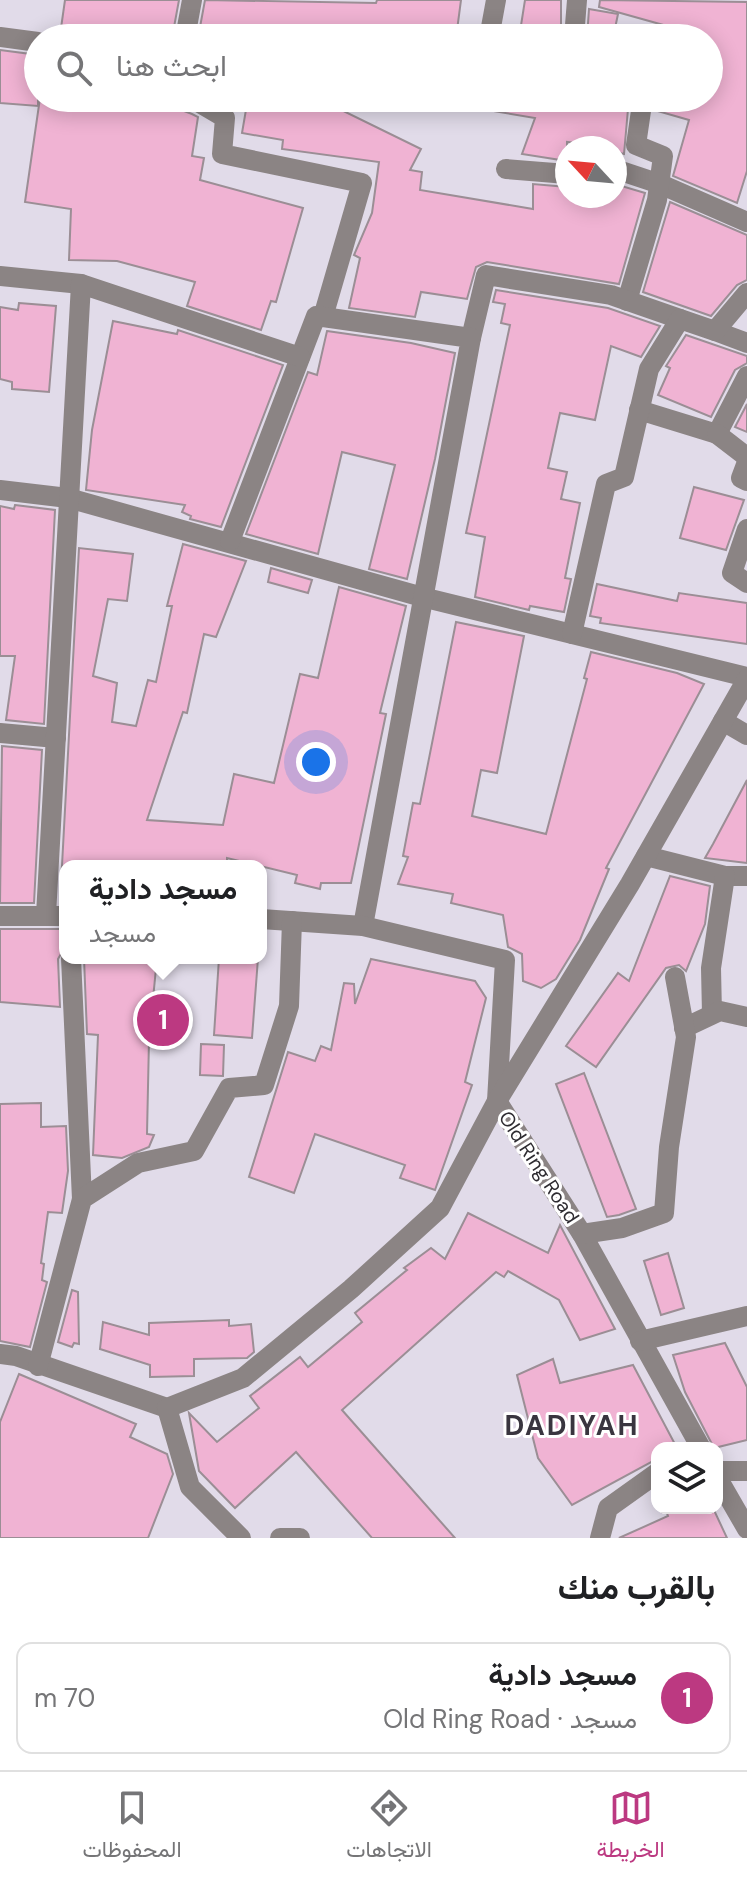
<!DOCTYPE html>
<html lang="ar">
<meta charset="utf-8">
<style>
:root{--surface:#fff;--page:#f6f6f6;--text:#202124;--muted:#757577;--line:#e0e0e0;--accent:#bc3981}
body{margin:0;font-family:"DM Sans",Vazirmatn,sans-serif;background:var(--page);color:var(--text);direction:rtl}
.controls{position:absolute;right:24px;bottom:24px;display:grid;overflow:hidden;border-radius:16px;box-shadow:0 4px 20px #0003}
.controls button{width:72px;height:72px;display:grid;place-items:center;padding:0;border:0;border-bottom:2px solid var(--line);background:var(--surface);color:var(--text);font:40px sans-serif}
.compass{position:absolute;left:555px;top:136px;width:72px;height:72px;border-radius:50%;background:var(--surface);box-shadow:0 4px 20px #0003;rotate:296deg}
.you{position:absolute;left:316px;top:762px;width:28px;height:28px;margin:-20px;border:6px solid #fff;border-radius:50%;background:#1a73e8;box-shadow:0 0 0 12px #1a73e833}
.badge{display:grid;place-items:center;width:52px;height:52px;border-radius:50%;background:var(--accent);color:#fff;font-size:26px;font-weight:700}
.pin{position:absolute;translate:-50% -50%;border:4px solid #fff;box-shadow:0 2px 8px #0006}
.popup{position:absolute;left:59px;top:860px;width:208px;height:104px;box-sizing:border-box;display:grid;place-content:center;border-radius:16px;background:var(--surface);filter:drop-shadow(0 2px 6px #0005);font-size:26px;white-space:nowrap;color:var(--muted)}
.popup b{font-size:30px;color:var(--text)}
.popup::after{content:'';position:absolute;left:50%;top:100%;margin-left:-16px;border:16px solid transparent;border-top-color:var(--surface)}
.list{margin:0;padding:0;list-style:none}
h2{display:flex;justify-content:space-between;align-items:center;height:104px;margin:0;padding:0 32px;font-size:34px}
h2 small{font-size:26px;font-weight:400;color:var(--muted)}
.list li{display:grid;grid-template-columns:52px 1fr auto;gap:24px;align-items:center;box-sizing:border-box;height:112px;margin:0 16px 16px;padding:0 16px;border:2px solid var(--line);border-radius:16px}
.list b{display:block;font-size:30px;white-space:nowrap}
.list p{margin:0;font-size:26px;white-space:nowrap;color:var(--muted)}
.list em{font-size:26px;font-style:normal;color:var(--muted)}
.icon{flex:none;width:44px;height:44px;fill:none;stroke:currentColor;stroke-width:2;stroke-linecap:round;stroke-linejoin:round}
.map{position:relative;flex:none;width:747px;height:1538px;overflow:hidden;direction:ltr}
.search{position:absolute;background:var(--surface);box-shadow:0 4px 20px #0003;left:24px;right:24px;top:24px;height:88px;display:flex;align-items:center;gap:20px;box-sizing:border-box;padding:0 28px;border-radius:44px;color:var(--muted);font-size:30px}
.sheet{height:232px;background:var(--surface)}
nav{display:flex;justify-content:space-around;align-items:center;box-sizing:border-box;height:112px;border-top:2px solid var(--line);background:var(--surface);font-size:22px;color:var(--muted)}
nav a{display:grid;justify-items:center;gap:4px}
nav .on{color:var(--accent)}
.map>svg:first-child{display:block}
</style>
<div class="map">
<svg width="747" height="1538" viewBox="0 0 747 1538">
<rect width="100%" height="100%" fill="#e1dbe9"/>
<g fill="#f0b3d3" stroke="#9b8e95" stroke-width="2">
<polygon points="65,0 179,0 172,38 60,35"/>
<polygon points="205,0 376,3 377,0 461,0 456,38 361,38 343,36 344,28 198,38"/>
<polygon points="525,0 561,0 561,38 519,38"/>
<polygon points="600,0 747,2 747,171 737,203 673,176 689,120 654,110 653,98 709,98 709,38 690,38 692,33 599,7"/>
<polygon points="589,9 618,14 613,38 587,38"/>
<polygon points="0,50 38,55 38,106 0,103"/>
<polygon points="40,98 150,98 192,114 198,117 192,156 204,158 200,180 303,208 276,302 271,301 261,330 187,306 195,282 117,261 69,260 71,209 25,202"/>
<polygon points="248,98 317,98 421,149 410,170 422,172 420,190 533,209 533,184 567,187 567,196 615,196 615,184 645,193 619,284 487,262 476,267 467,299 421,292 415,317 349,308 360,258 354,255 372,213 379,162 282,149 283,140 242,133"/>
<polygon points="494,98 622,98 628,109 624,154 615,152 615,148 567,142 567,161 522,154 535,118 493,111"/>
<polygon points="670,202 747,235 747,280 737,285 711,316 643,292"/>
<polygon points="496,290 608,308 660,326 641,357 611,346 595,420 560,413 548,468 567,472 561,499 580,503 565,578 571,579 564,612 530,606 529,610 475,597 485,537 466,533 510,325 501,323 505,304 493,302"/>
<polygon points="19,303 56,306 49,392 12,389 12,382 0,379 0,307 18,310"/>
<polygon points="113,321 177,334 178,330 283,365 221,527 190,519 191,516 182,512 185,505 86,490 92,430"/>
<polygon points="327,331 411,343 455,353 435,459 407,579 369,569 395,465 342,452 318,554 246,534 308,372 317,375"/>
<polygon points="686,335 747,356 747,363 735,370 711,417 658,395 670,368 666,366"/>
<polygon points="747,404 747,432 735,427"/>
<polygon points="694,487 744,500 726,550 680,538"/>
<polygon points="15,505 55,510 44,724 6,720 15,656 0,656 0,506 14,509"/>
<polygon points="183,544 246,561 216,637 204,634 187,713 183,712 147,820 223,825 234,774 274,783 300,674 318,678 339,587 406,606 380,713 386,714 351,883 321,883 320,889 295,883 297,875 227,858 227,866 65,866 65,903 60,903 79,548 133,554 127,601 108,599 93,676 117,683 112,722 136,726 148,680 156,682 172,606 167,606"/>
<polygon points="271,568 312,580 308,593 268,582"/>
<polygon points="597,584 677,601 679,593 747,603 747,644 600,623 601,618 590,616"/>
<polygon points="456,622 524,636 497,773 481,770 472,816 546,834 587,679 584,678 591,652 677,673 704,684 606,868 609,869 580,940 556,979 541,988 523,981 522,954 508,947 503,915 451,903 453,894 398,884 408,857 403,856 413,803 420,804"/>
<polygon points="2,746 42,750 34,903 0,903"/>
<polygon points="747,780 747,863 705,858 713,844"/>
<polygon points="670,876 710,886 705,924 686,971 679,965 666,968 596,1067 566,1046 618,973 629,981"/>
<polygon points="0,929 65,929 65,947 58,959 60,1007 0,1002"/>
<polygon points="84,958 157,958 149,1040 147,1134 154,1135 149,1147 122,1158 93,1155 98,1035 87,1034"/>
<polygon points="219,958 258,958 252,1038 214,1035"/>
<polygon points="371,959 475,981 486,998 465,1082 472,1085 435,1190 400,1178 405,1165 315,1134 294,1193 249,1177 288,1052 315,1061 321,1046 331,1050 344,983 354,984 355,1004"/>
<polygon points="201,1044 224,1045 223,1076 200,1075"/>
<polygon points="584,1073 636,1209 619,1215 607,1217 556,1084"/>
<polygon points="41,1103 41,1127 66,1126 68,1171 62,1213 48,1212 41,1263 44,1264 42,1280 47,1282 30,1347 0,1341 0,1104"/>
<polygon points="468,1213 548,1253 560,1225 615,1329 580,1340 559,1300 508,1271 504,1277 496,1272 342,1410 455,1538 372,1538 296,1452 235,1508 199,1471 189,1413 217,1442 259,1408 250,1396 300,1357 308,1367 362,1322 355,1313 407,1270 404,1268 431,1248 445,1259"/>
<polygon points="668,1253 684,1308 661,1315 644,1261"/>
<polygon points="72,1290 78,1292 79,1344 74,1343 72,1347 58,1342"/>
<polygon points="229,1320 229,1326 251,1324 254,1352 247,1358 194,1359 194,1376 150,1377 150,1365 100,1349 103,1322 149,1335 149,1323"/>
<polygon points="725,1343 747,1387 747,1440 714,1448 685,1392 673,1355"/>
<polygon points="553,1359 560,1383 633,1365 677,1448 657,1448 657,1459 572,1505 538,1458 517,1375"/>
<polygon points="19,1374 136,1424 130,1437 167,1454 173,1474 148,1538 0,1538 0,1422"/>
<polygon points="665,1508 713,1508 727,1538 619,1538 668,1516"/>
</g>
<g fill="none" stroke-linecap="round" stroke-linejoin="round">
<g stroke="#8b8484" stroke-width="20">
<polyline points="0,37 38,42"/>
<polyline points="185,38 192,0"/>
<polyline points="489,38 496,0"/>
<polyline points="574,38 577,0"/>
<polyline points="191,98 225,118 222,154 362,183 323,317"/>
<polyline points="506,169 567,174"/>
<polyline points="615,169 660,184 747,222"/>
<polyline points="0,276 81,284"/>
<polyline points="627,301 657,200 663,156 636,145 642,104 635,98"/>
<polyline points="715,331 747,343"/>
<polyline points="471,338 486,275 611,295 680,319"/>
<polyline points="639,410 717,434 747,376"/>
<polyline points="717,434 747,457"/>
<polyline points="747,462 741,478 747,481"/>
<polyline points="0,490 68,498 426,598 747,677"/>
<polyline points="747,529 732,573 747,583"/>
<polyline points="230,541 316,316 471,338 363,926"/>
<polyline points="572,634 606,484 624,477 649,369 680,319 715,331 747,293"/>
<polyline points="723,721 747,735"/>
<polyline points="0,733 56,738"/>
<polyline points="646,856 725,876 747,876"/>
<polyline points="46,915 81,284 300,357"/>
<polyline points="0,916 65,916"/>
<polyline points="261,919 363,926 505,960 497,1101 582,1234 701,1448"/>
<polyline points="71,958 82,1199"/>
<polyline points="712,1014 711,968 725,876"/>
<polyline points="684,1028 720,1011 747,1017"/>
<polyline points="582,1234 622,1228 664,1213 669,1147 686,1037 675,977"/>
<polyline points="640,1341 747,1316"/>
<polyline points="0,1354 16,1356 167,1408"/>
<polyline points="38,1366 82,1199 138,1163 194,1151 229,1088 264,1085 289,1006 292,921"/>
<polyline points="717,1471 747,1471"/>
<polyline points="717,1477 747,1529"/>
<polyline points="241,1538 190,1487 167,1408 243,1378 351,1289 440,1208 497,1101 630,884 747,679"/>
<polyline points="280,1538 300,1538"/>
<polyline points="600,1538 608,1508 657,1473"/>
</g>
</g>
<g text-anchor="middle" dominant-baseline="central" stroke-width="6" stroke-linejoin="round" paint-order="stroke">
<g font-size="20" fill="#2e2c31" stroke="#fff">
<text transform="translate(539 1167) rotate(57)">Old Ring Road</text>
</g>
<g font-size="28" font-weight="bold" letter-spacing="2" fill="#39353f" stroke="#fff">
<text x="572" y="1425">DADIYAH</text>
</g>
</g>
</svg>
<div class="controls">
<button><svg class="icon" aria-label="layers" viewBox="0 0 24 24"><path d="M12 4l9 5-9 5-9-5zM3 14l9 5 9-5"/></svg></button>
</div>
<svg class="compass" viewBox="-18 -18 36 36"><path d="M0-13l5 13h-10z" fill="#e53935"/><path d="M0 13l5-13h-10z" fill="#757577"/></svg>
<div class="you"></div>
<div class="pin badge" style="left:163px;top:1020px">1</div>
<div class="popup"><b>مسجد دادية</b>مسجد</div>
<div class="search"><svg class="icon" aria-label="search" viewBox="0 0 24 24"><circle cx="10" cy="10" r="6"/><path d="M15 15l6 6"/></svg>ابحث هنا</div>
</div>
<section class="sheet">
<h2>بالقرب منك<small></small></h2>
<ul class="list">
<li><span class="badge">1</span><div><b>مسجد دادية</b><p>مسجد · Old Ring Road</p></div><em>70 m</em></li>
</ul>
</section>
<nav>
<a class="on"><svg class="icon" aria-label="map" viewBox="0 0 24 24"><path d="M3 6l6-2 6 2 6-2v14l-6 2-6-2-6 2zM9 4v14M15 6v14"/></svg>الخريطة</a>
<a><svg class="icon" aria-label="directions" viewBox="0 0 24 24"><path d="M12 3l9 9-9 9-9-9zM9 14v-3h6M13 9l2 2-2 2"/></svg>الاتجاهات</a>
<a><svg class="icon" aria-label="saved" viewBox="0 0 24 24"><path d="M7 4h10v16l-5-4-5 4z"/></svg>المحفوظات</a>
</nav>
